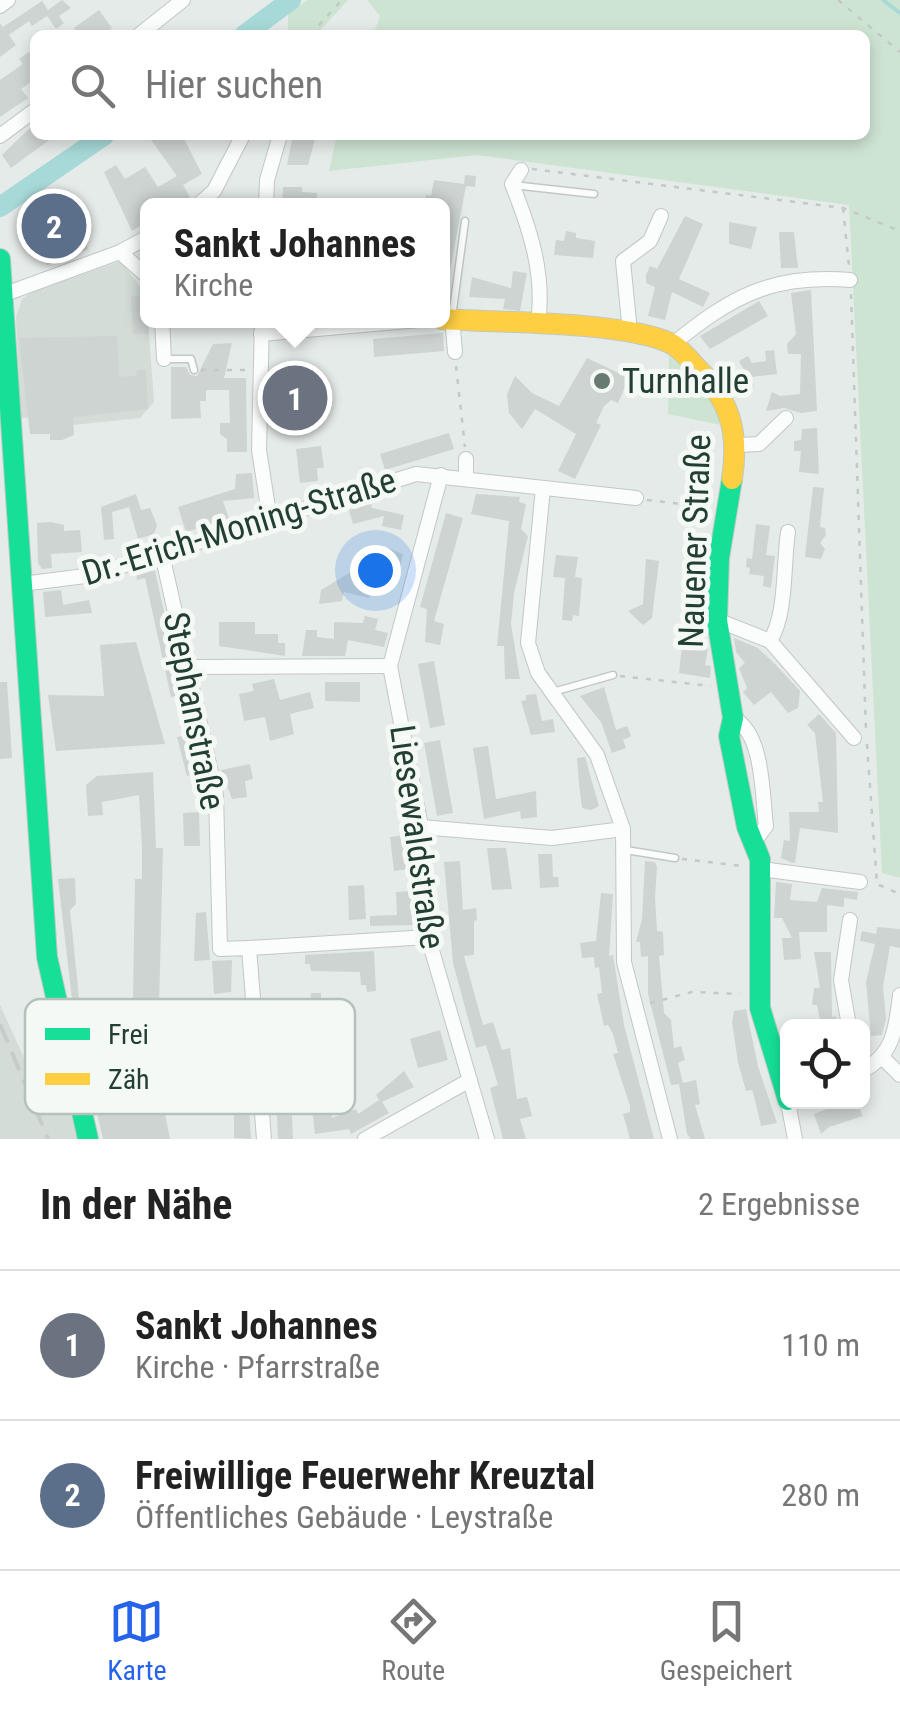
<!DOCTYPE html>
<html lang="de">
<meta charset="utf-8">
<style>
:root{--surface:#fff;--page:#f2f2f2;--text:#222;--muted:#767676;--line:#e0e0e0;--accent:#2563eb}
body{margin:0;font-family:"Roboto Condensed",sans-serif;background:var(--page);color:var(--text)}
.controls{position:absolute;right:30px;bottom:30px;display:grid;overflow:hidden;border-radius:15px;box-shadow:0 5px 15px #0003}
.controls button{width:90px;height:90px;display:grid;place-items:center;padding:0;border:0;border-bottom:2px solid var(--line);background:var(--surface);color:var(--text);font:50px sans-serif}
.you{position:absolute;left:375px;top:570px;width:35px;height:35px;margin:-25px;border:8px solid #fff;border-radius:50%;background:#1a73e8;box-shadow:0 0 0 15px #1a73e833}
.badge{display:grid;place-items:center;width:65px;height:65px;border-radius:50%;background:var(--accent);color:#fff;font-size:32px;font-weight:700}
.pin{position:absolute;translate:-50% -50%;border:5px solid #fff;box-shadow:0 2px 10px #0006}
.popup{position:absolute;left:140px;top:198px;width:310px;height:130px;box-sizing:border-box;display:grid;place-content:center;border-radius:15px;background:var(--surface);filter:drop-shadow(0 2px 8px #0005);font-size:32px;white-space:nowrap;color:var(--muted)}
.popup b{font-size:38px;color:var(--text)}
.popup::after{content:'';position:absolute;left:50%;top:100%;margin-left:-20px;border:20px solid transparent;border-top-color:var(--surface)}
.list{margin:0;padding:0;list-style:none}
h2{display:flex;justify-content:space-between;align-items:center;height:130px;margin:0;padding:0 40px;font-size:42px}
h2 small{font-size:32px;font-weight:400;color:var(--muted)}
.list li{display:grid;grid-template-columns:65px 1fr auto;gap:30px;align-items:center;box-sizing:border-box;height:150px;padding:0 40px;border-top:2px solid var(--line)}
.list b{display:block;font-size:38px;white-space:nowrap}
.list p{margin:0;font-size:32px;white-space:nowrap;color:var(--muted)}
.list em{font-size:32px;font-style:normal;color:var(--muted)}
.icon{flex:none;width:55px;height:55px;fill:none;stroke:currentColor;stroke-width:2;stroke-linecap:round;stroke-linejoin:round}
.map{position:relative;flex:none;width:900px;height:1139px;overflow:hidden}
.search{position:absolute;background:var(--surface);box-shadow:0 5px 15px #0003;left:30px;right:30px;top:30px;height:110px;display:flex;align-items:center;gap:25px;box-sizing:border-box;padding:0 35px;border-radius:15px;color:var(--muted);font-size:38px}
.sheet{height:430px;background:var(--surface)}
nav{display:flex;justify-content:space-around;align-items:center;box-sizing:border-box;height:140px;border-top:2px solid var(--line);background:var(--surface);font-size:28px;color:var(--muted)}
nav a{display:grid;justify-items:center;gap:5px}
nav .on{color:var(--accent)}
.map>svg:first-child{display:block}
</style>
<div class="map">
<svg width="900" height="1139" viewBox="0 0 900 1139">
<rect width="100%" height="100%" fill="#e5ebe8"/>
<g fill="#d3dcd7">
<polygon points="121,261 146,295 154,402 140,418 73,425 43,417 21,418 16,317 22,299 32,292"/>
<polygon points="0,1005 44,1102 65,1096 78,1139 0,1139"/>
</g>
<g fill="#cee4d2">
<polygon points="308,0 348,0 316,35 288,35 288,13"/>
<polygon points="367,0 900,0 900,878 882,873 849,205 477,155 329,171 337,135 865,135 865,35 373,35 380,16"/>
<polygon points="669,356 698,382 726,426 668,414"/>
</g>
<g fill="none" stroke-linecap="round" stroke-linejoin="round">
<polyline stroke="#a7d9d8" stroke-width="4" points="883,0 900,13"/>
<g stroke="#a7d9d8" stroke-width="20">
<polyline points="244,35 291,0"/>
<polyline points="0,207 105,135"/>
</g>
</g>
<g fill="#ced4d1">
<polygon points="62,0 71,8 59,16 64,23 56,29 47,16 32,26 29,21 9,35 16,45 0,57 0,23 3,27 42,1 48,10"/>
<polygon points="99,10 112,28 102,35 79,35 74,28"/>
<polygon points="29,52 35,60 30,64 35,79 21,89 28,98 0,117 0,80 23,64 19,59"/>
<polygon points="35,123 35,135 56,135 11,168 2,155"/>
<polygon points="159,135 182,135 202,174 183,185 190,197 175,206 148,206 148,221 132,231 104,172 116,165 125,179 145,167 158,187 177,176 151,140"/>
<polygon points="293,135 315,139 308,165 287,165"/>
<polygon points="465,175 476,176 475,187 466,186 448,281 442,281 442,206 425,205 426,195 431,196 434,180 464,184"/>
<polygon points="283,187 302,187 302,192 317,193 316,206 282,206"/>
<polygon points="71,198 88,249 47,265 26,216"/>
<polygon points="685,216 703,224 679,279 710,293 703,307 672,292 665,320 648,316 655,287 646,283 646,275 650,266 657,269"/>
<polygon points="729,222 757,227 751,249 729,244"/>
<polygon points="566,231 576,233 576,238 595,241 593,258 554,255 556,240 564,241"/>
<polygon points="779,232 794,232 798,268 781,268"/>
<polygon points="513,271 527,273 520,311 503,309 505,299 469,297 472,277 511,288"/>
<polygon points="811,290 817,411 801,413 784,408 766,411 772,392 780,396 800,394 801,354 788,354 787,344 796,334 791,293"/>
<polygon points="146,295 149,334 133,334 131,297"/>
<polygon points="759,301 768,316 710,349 705,343 700,336"/>
<polygon points="443,333 444,351 374,357 373,339"/>
<polygon points="117,336 119,377 137,376 136,370 146,370 148,409 73,417 74,435 62,440 50,440 50,434 30,434 19,338"/>
<polygon points="232,343 224,378 246,378 247,452 227,452 227,439 220,434 220,423 230,423 229,390 206,390 206,401 200,401 201,418 171,419 171,367 186,367 190,375 197,376 213,344"/>
<polygon points="774,350 777,374 750,377 754,385 742,391 734,380 746,373 739,361 748,356 752,363 766,361 765,351"/>
<polygon points="587,358 629,378 618,403 611,400 604,406 596,423 601,425 575,479 558,471 576,434 535,409 522,429 509,413 507,394 515,376 532,393 559,406"/>
<polygon points="292,367 308,373 308,416 302,416 302,425 275,422 284,372"/>
<polygon points="817,428 819,474 799,472 801,451 794,451 794,441 801,440 802,429"/>
<polygon points="449,433 454,449 385,470 380,454"/>
<polygon points="321,446 324,468 317,468 318,481 300,483 296,449"/>
<polygon points="252,473 254,498 223,501 229,519 186,532 178,507 235,489 236,474"/>
<polygon points="813,487 824,488 820,527 825,528 826,535 820,543 825,549 821,559 805,557"/>
<polygon points="136,494 141,510 150,508 157,525 154,534 138,539 129,507 112,512 114,539 104,540 101,507"/>
<polygon points="476,494 520,497 519,502 526,504 521,529 528,536 514,593 511,624 520,679 505,679 504,646 497,646 509,521 471,514"/>
<polygon points="371,503 372,508 404,515 401,530 382,526 384,516 353,524 349,510"/>
<polygon points="446,513 463,518 434,621 444,624 440,645 425,642 427,609 420,607"/>
<polygon points="51,522 64,525 64,531 80,530 82,552 51,554 52,568 42,569 38,563 37,523"/>
<polygon points="756,524 770,526 766,555 775,556 771,588 763,586 764,576 749,574 750,568 746,567 747,558 752,559"/>
<polygon points="380,545 403,554 398,575 388,572 383,591 371,589 369,598 344,592 342,601 319,604 321,590 351,572 353,562 374,567"/>
<polygon points="556,555 578,557 575,577 582,578 579,616 573,615 572,621 562,620 565,578 553,577"/>
<polygon points="646,559 659,561 652,618 643,625 628,611 643,604"/>
<polygon points="154,567 181,687 180,695 171,697 145,578 137,580 136,573"/>
<polygon points="61,590 63,605 89,600 92,613 45,617 43,592"/>
<polygon points="365,616 378,619 375,630 388,633 384,647 348,640 345,656 302,656 306,630 317,630 317,637 334,639 334,622 363,623"/>
<polygon points="219,622 255,622 255,634 278,634 278,643 285,643 285,656 219,646"/>
<polygon points="684,627 702,630 701,648 708,649 705,665 711,666 710,678 679,673"/>
<polygon points="734,638 758,648 775,664 800,691 798,708 788,713 771,692 754,705 743,692 747,688 739,668 745,663 736,652"/>
<polygon points="136,642 165,744 56,751 48,695 104,696 100,645"/>
<polygon points="434,661 445,725 430,728 418,664"/>
<polygon points="274,679 280,700 310,692 314,708 290,714 294,734 270,741 265,717 244,721 239,694 254,691 252,684"/>
<polygon points="0,682 7,682 12,758 0,759"/>
<polygon points="325,682 360,682 360,702 325,701"/>
<polygon points="604,687 616,730 627,726 631,736 623,740 626,748 612,753 601,722 580,696"/>
<polygon points="536,694 542,721 553,719 555,732 531,735 521,701 526,700 526,695"/>
<polygon points="819,714 836,733 838,833 800,828 795,863 790,862 781,858 784,840 790,841 789,812 819,812 818,802 823,802 815,733 807,725"/>
<polygon points="187,735 192,737 200,773 187,776 177,737"/>
<polygon points="440,740 453,813 437,816 424,743"/>
<polygon points="488,746 496,799 536,791 537,817 521,819 520,811 484,819 473,748"/>
<polygon points="585,757 599,806 591,810 582,808 579,784 577,758"/>
<polygon points="250,764 253,779 245,781 247,797 232,799 221,770"/>
<polygon points="153,772 156,848 163,848 159,1007 162,1006 167,1029 162,1030 170,1071 161,1075 166,1092 161,1093 170,1139 103,1139 83,1054 89,1052 80,1009 133,998 135,879 142,879 142,848 139,795 102,802 103,815 88,816 86,785 97,776"/>
<polygon points="199,812 200,846 184,846 183,813"/>
<polygon points="407,835 410,869 394,871 390,837"/>
<polygon points="487,848 506,848 512,889 492,890"/>
<polygon points="538,854 552,854 553,877 558,877 559,887 540,888"/>
<polygon points="460,861 463,910 476,908 477,920 474,921 474,955 464,956 483,1025 493,1022 502,1050 510,1048 517,1099 527,1097 532,1116 520,1119 526,1139 503,1139 490,1088 498,1085 486,1045 476,1048 453,963 444,862"/>
<polygon points="645,861 655,862 657,867 655,898 657,931 663,932 664,955 659,956 664,1013 671,1020 674,1048 681,1046 685,1060 678,1063 683,1083 696,1080 700,1104 695,1105 705,1139 691,1139 687,1134 679,1084 671,1085 648,994 648,956 641,957 640,942 636,942 642,919"/>
<polygon points="75,878 76,904 70,910 80,1007 73,1008 58,879"/>
<polygon points="776,882 792,884 790,900 817,902 822,888 858,892 857,900 844,898 844,907 827,905 827,932 799,932 801,959 784,960 782,938 792,938 782,918 774,918"/>
<polygon points="364,885 366,919 349,920 348,886"/>
<polygon points="412,891 415,925 370,926 370,916 397,915 396,892"/>
<polygon points="601,893 613,894 609,956 613,955 624,1025 654,1139 630,1139 623,1114 630,1112 630,1106 613,1054 618,1053 613,1034 608,1025 604,1026 597,994 602,993 599,967 595,968 594,957 582,958 580,943 596,941"/>
<polygon points="206,912 210,960 194,961 196,913"/>
<polygon points="877,927 900,929 900,948 890,946 883,987 886,1019 882,1035 871,1036 866,982 875,944 860,941 862,931 876,934"/>
<polygon points="374,951 376,991 367,992 366,985 361,985 360,972 311,971 310,964 305,964 305,955"/>
<polygon points="814,952 831,952 832,1017 836,1016 838,1026 821,1026 817,1005 812,1005 814,988 820,988"/>
<polygon points="232,960 231,992 214,994 212,961"/>
<polygon points="311,993 321,993 321,1001 327,1001 328,1028 308,1029"/>
<polygon points="746,1009 758,1066 777,1123 761,1126 754,1096 752,1090 746,1091 738,1062 732,1022 734,1011"/>
<polygon points="239,1015 241,1049 245,1049 251,1139 234,1138 234,1098 226,1099 225,1084 231,1083 232,1071 230,1039 224,1039 223,1032 213,1033 212,1027 182,1027 182,1018"/>
<polygon points="440,1030 448,1060 418,1068 410,1039"/>
<polygon points="289,1048 293,1139 278,1139 274,1049"/>
<polygon points="404,1071 414,1087 382,1102 389,1113 351,1134 349,1129 315,1134 312,1108 330,1105 332,1118 356,1109 358,1114 379,1100 376,1095"/>
<polygon points="845,1102 856,1102 863,1116 829,1127 821,1134 814,1114"/>
</g>
<g fill="none" stroke-linecap="round" stroke-linejoin="round">
<defs>
<g id="lane">
<polyline points="513,185 594,194"/>
<polyline points="452,317 465,221"/>
<polyline points="164,359 191,359 194,370"/>
<polyline points="553,692 613,675"/>
<polyline points="626,850 675,858"/>
</g>
<g id="street">
<polyline points="0,6 8,0"/>
<polyline points="139,35 183,0"/>
<polyline points="0,136 35,110"/>
<path d="M521,170l-9,14c18,45 33,90 26,139"/>
<polyline points="198,205 214,191 243,135"/>
<polyline points="266,205 267,180 280,135"/>
<polyline points="120,252 148,277"/>
<polyline points="0,296 120,252 148,237"/>
<polyline points="452,318 455,352"/>
<polyline points="162,320 164,359"/>
<polyline points="262,320 259,450 270,520"/>
<polyline points="630,332 623,261 650,241 661,216"/>
<polyline points="261,334 419,320"/>
<path d="M673,344c59,-48 99,-70 177,-64"/>
<polyline points="737,445 759,444 786,418"/>
<polyline points="466,459 466,478"/>
<polyline points="441,475 390,666 421,827 428,937 487,1139"/>
<polyline points="543,488 528,643 538,673 597,755 623,829 624,962 670,1139"/>
<polyline points="162,554 216,795 220,949 249,948 264,1139"/>
<polyline points="22,584 93,575 416,474 636,498"/>
<polyline points="717,620 770,641 854,738"/>
<path d="M770,641c17,-27 13,-76 18,-109"/>
<polyline points="187,667 390,666"/>
<path d="M733,718c31,15 29,77 33,108l-9,12"/>
<polyline points="421,827 552,838 623,829"/>
<polyline points="761,869 860,882"/>
<polyline points="249,948 428,937"/>
<polyline points="849,1026 841,980 850,920"/>
<polyline points="883,1058 900,1075"/>
<path d="M862,1071c32,-16 34,-44 38,-76"/>
<polyline points="788,1102 795,1139"/>
<polyline points="365,1139 470,1080"/>
</g>
<g id="fast">
<polyline points="0,259 47,957 88,1139"/>
<polyline points="732,479 719,558 717,620 733,718 729,736 747,827 760,859 760,1008 788,1100"/>
</g>
<path id="slow" d="M442,319c57,4 180,2 228,24 11,5 20,18 28,26 33,33 41,64 34,110"/>
</defs>
<use href="#lane" stroke="#c2c8c5" stroke-width="9"/>
<use href="#street" stroke="#c2c8c5" stroke-width="16"/>
<use href="#fast" stroke="#c0c8c5" stroke-width="22"/>
<use href="#slow" stroke="#c0c8c5" stroke-width="22"/>
<g stroke="#c2cac6" stroke-width="2.5" stroke-dasharray="5 8" stroke-linecap="butt">
<polyline points="838,0 900,52"/>
<polyline points="310,35 342,0"/>
<polyline points="532,169 843,208 900,231"/>
<polyline points="843,208 849,266"/>
<polyline points="851,294 866,731"/>
<polyline points="456,366 465,447"/>
<polyline points="201,370 248,370"/>
<polyline points="647,500 709,507"/>
<polyline points="620,676 711,686"/>
<polyline points="867,744 877,884"/>
<polyline points="682,859 743,866"/>
<polyline points="879,885 900,894"/>
<polyline points="650,1003 692,992 740,994"/>
</g>
<use href="#lane" stroke="#fbfcfc" stroke-width="6"/>
<use href="#street" stroke="#fbfcfc" stroke-width="14"/>
<use href="#fast" stroke="#16e098" stroke-width="20"/>
<use href="#slow" stroke="#ffcf43" stroke-width="20"/>
<polyline stroke="#c7cbc9" stroke-width="4" stroke-dasharray="20 10" stroke-linecap="butt" points="0,1024 48,1139"/>
</g>
<circle fill="#677b72" stroke="#f4f9f6" stroke-width="4" cx="602" cy="381" r="10"/>
<g text-anchor="middle" dominant-baseline="central" stroke-width="10" stroke-linejoin="round" paint-order="stroke">
<g font-size="35" fill="#233e32" stroke="#f4f9f6" text-anchor="start">
<text x="622" y="381">Turnhalle</text>
</g>
<g font-size="35" fill="#233e32" stroke="#f4f9f6">
<text transform="translate(239 527) rotate(-17)">Dr.-Erich-Moning-Straße</text>
<text transform="translate(695 541) rotate(-88)">Nauener Straße</text>
<text transform="translate(194 711) rotate(79)">Stephanstraße</text>
<text transform="translate(417 837) rotate(82)">Liesewaldstraße</text>
</g>
</g>
<rect x="25" y="999" width="330" height="115" rx="15" fill="#f4f9f6" stroke="#b5c1bb" stroke-width="2.5"/>
<rect x="45" y="1028" width="45" height="12" fill="#16e098"/>
<rect x="45" y="1073" width="45" height="12" fill="#ffcf43"/>
<g font-size="28" fill="#233e32">
<text x="108" y="1044">Frei</text>
<text x="108" y="1089">Zäh</text>
</g>
</svg>
<div class="controls">
<button><svg class="icon" aria-label="locate" viewBox="0 0 24 24"><circle cx="12" cy="12" r="6"/><path d="M12 2v4M12 18v4M2 12h4M18 12h4"/></svg></button>
</div>
<div class="you"></div>
<div class="pin badge" style="left:295px;top:398px;background:#6b7280">1</div>
<div class="popup"><b>Sankt Johannes</b>Kirche</div>
<div class="pin badge" style="left:54px;top:226px;background:#5c6f8a">2</div>
<div class="search"><svg class="icon" aria-label="search" viewBox="0 0 24 24"><circle cx="10" cy="10" r="6"/><path d="M15 15l6 6"/></svg>Hier suchen</div>
</div>
<section class="sheet">
<h2>In der Nähe<small>2 Ergebnisse</small></h2>
<ul class="list">
<li><span class="badge" style="background:#6b7280">1</span><div><b>Sankt Johannes</b><p>Kirche · Pfarrstraße</p></div><em>110 m</em></li>
<li><span class="badge" style="background:#5c6f8a">2</span><div><b>Freiwillige Feuerwehr Kreuztal</b><p>Öffentliches Gebäude · Leystraße</p></div><em>280 m</em></li>
</ul>
</section>
<nav>
<a class="on"><svg class="icon" aria-label="map" viewBox="0 0 24 24"><path d="M3 6l6-2 6 2 6-2v14l-6 2-6-2-6 2zM9 4v14M15 6v14"/></svg>Karte</a>
<a><svg class="icon" aria-label="directions" viewBox="0 0 24 24"><path d="M12 3l9 9-9 9-9-9zM9 14v-3h6M13 9l2 2-2 2"/></svg>Route</a>
<a><svg class="icon" aria-label="saved" viewBox="0 0 24 24"><path d="M7 4h10v16l-5-4-5 4z"/></svg>Gespeichert</a>
</nav>
